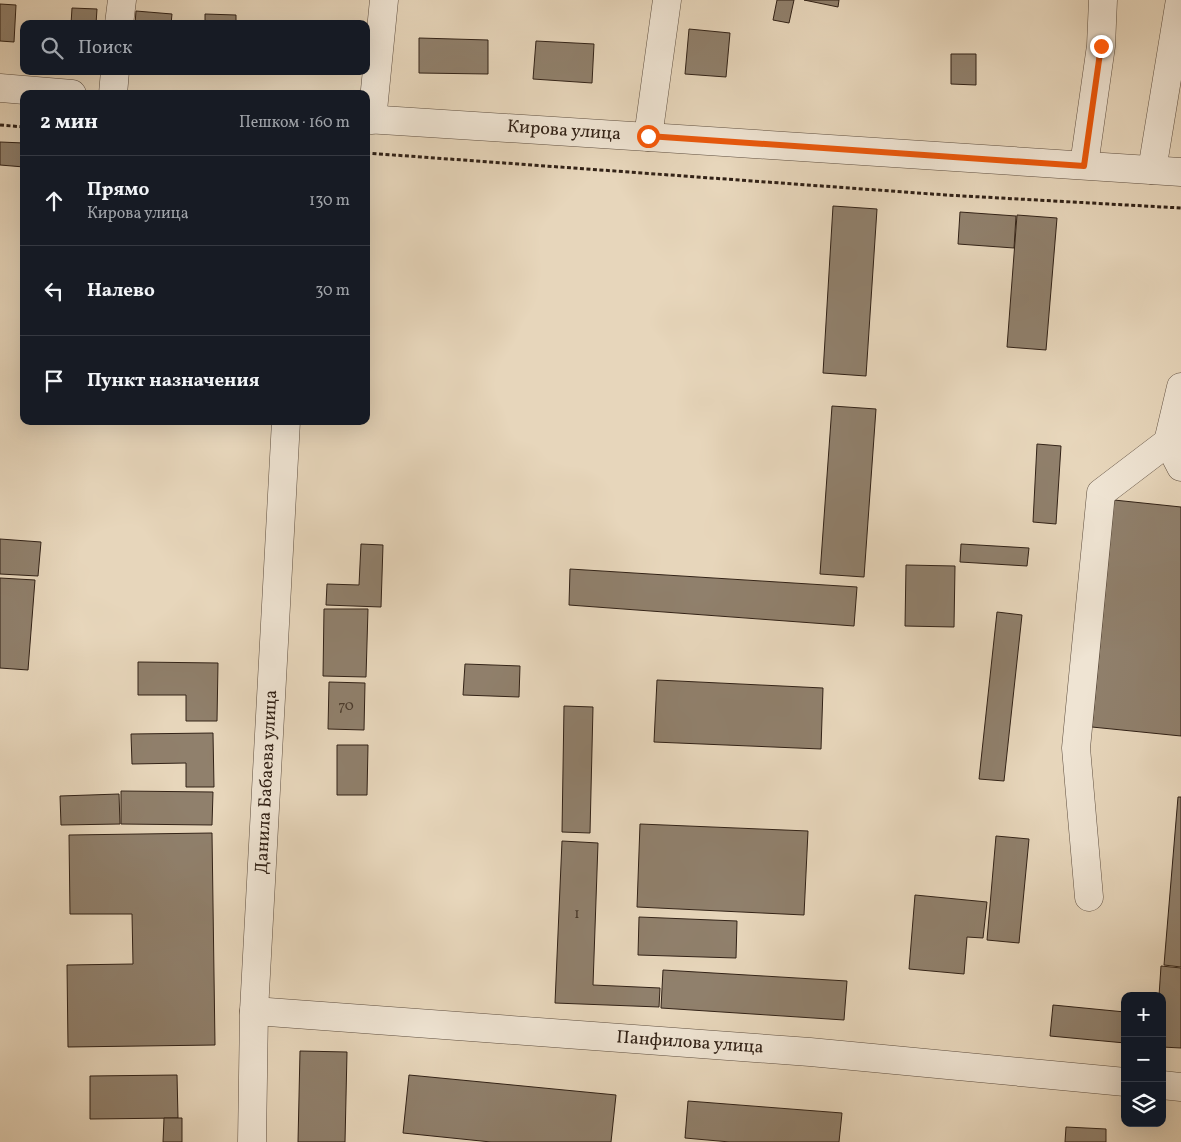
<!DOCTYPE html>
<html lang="ru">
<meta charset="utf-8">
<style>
:root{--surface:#171b24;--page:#20242c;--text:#f1f3f6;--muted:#9ea1a6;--line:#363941}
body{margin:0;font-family:Vollkorn,serif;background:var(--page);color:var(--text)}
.controls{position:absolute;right:15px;bottom:15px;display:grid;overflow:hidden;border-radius:10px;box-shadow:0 5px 20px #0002}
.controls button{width:45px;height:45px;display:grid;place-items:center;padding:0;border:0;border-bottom:1px solid var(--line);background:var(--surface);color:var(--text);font:25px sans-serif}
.stop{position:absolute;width:15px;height:15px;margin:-11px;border:4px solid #ea580c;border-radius:50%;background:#fff}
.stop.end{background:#ea580c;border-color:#fff;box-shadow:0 1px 5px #0008}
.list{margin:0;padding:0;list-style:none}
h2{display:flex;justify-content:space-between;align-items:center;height:65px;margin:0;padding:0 20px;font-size:21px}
h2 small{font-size:16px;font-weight:400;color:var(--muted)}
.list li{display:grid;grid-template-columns:32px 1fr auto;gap:15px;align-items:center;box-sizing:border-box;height:90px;padding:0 20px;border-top:1px solid var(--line)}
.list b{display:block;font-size:19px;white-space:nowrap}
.list p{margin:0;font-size:16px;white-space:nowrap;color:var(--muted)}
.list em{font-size:16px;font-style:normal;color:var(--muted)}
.icon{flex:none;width:28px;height:28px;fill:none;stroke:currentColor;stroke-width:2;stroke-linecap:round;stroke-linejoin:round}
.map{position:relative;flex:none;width:1181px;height:1142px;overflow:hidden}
.search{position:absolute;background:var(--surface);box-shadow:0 5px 20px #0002;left:20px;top:20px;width:350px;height:55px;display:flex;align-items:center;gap:12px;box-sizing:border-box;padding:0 18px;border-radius:10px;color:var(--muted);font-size:19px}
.panel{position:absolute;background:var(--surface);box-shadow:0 5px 20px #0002;left:20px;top:90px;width:350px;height:335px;border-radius:10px}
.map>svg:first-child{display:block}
</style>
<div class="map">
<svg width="1181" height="1142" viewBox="0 0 1181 1142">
<rect width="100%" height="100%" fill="#e7d6bb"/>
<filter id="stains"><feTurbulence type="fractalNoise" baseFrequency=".004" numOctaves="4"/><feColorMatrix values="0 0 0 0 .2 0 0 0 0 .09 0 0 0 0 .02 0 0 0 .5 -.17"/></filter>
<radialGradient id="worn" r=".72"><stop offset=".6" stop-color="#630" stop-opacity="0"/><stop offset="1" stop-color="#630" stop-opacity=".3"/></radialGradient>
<g fill="#90806c" stroke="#322217">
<polygon points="777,0 794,0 789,23 773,20"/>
<polygon points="804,0 839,0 838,7"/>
<polygon points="0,4 16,5 14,42 0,41"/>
<polygon points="72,8 97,9 96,24 71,24"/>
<polygon points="136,11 172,14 171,24 135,24"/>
<polygon points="205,14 236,15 236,24 205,24"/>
<polygon points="689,29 730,33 726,77 685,74"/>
<polygon points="419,38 488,40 488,74 419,73"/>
<polygon points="536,41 594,44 592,83 533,79"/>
<polygon points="951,54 976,54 976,85 951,84"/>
<polygon points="0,142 24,143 24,167 0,165"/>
<polygon points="833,206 877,209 866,376 823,373"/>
<polygon points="960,212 1016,216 1014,248 958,244"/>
<polygon points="1017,215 1057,218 1046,350 1007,347"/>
<polygon points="832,406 876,409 864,577 820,574"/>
<polygon points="1037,444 1061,446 1056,524 1033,522"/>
<polygon points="1114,500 1181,507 1181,736 1092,727"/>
<polygon points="0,539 41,542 38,576 0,574"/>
<polygon points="361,544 383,545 381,607 326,605 327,584 359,585"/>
<polygon points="961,544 1029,548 1027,566 960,562"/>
<polygon points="906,565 955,566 954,627 905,626"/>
<polygon points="570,569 857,587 854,626 569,605"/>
<polygon points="0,578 35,580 28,670 0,668"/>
<polygon points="324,609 368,609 366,677 323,676"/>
<polygon points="997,612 1022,615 1004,781 979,779"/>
<polygon points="138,662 218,663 217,721 186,721 186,695 138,695"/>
<polygon points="465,664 520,666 519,697 463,695"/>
<polygon points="657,680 823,688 821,749 654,742"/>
<polygon points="329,682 365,683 364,730 328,729"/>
<polygon points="564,706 593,707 590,833 562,832"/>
<polygon points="213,733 214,787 186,787 186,763 132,764 131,734"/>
<polygon points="337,745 368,745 367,795 337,795"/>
<polygon points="121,791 213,792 212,825 121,824"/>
<polygon points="119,794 120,824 61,825 60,796"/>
<polygon points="1178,797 1181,797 1181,967 1164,965"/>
<polygon points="640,824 808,831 804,915 637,907"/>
<polygon points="212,833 215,1045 68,1047 67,965 133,964 132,914 70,914 69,835"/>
<polygon points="996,836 1029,839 1019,943 987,940"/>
<polygon points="562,841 598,843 593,985 660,988 659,1007 555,1003"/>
<polygon points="915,895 987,902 983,938 967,937 964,974 909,969"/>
<polygon points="639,917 737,921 736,958 638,955"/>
<polygon points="1161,966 1181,968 1181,1048 1162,1047 1162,996 1159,996"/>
<polygon points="663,970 847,981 844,1020 661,1008"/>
<polygon points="1053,1005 1125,1012 1125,1043 1050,1036"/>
<polygon points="300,1051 347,1052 345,1142 298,1142"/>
<polygon points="177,1075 178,1118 90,1119 90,1076"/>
<polygon points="409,1075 616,1095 611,1142 491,1142 403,1133"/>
<polygon points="688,1101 842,1113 839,1142 730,1142 685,1138"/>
<polygon points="164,1118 182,1118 182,1142 163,1142"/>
<polygon points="1066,1127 1106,1129 1106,1142 1065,1142"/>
</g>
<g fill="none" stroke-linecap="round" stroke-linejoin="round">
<defs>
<g id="minor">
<polyline points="119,24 122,0"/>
<polyline points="0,88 72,94"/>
<polyline points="113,94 115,71"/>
<polyline points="366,119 648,137 1181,172"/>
<polyline points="372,120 384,0"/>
<polyline points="648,137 667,0"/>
<polyline points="1084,165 1101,46 1103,0"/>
<polyline points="1152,170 1180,0"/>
<polyline points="1181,387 1168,442 1181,467"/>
<polyline points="1089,897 1076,748 1101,493 1168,442"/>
<polyline points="254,1011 810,1052 1125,1082"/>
<polyline points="1162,1085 1181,1087"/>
<polyline points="252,1142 254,1011 286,421"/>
</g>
</defs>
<use href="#minor" stroke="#5f4f40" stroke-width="29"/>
<g stroke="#322217" stroke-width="3" stroke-dasharray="4 2.5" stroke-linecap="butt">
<polyline points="0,125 24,127"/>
<polyline points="366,153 946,195 1181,208"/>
</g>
<use href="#minor" stroke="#efe4d3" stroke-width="28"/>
</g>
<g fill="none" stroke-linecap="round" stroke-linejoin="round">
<polyline stroke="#ea580c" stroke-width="6" points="648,136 1084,166 1101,46"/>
</g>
<g text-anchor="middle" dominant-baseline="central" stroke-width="5" stroke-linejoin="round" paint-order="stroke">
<g font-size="15" fill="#4a3a2c">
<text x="346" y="706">70</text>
<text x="577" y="914">1</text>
</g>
<g font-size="18" fill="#322217" stroke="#efe4d3">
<text transform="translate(564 131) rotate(4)">Кирова улица</text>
<text transform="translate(267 782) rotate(-87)">Данила Бабаева улица</text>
<text transform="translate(690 1043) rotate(4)">Панфилова улица</text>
</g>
</g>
<rect width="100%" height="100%" filter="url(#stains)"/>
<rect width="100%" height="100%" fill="url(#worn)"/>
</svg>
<div class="controls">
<button>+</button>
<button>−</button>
<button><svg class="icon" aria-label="layers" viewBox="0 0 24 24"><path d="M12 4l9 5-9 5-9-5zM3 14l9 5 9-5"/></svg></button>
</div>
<div class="stop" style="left:648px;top:136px"></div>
<div class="stop end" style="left:1101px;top:46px"></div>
<div class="search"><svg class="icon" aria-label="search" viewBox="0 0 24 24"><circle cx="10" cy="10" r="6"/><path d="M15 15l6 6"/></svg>Поиск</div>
<section class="panel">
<h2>2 мин<small>Пешком · 160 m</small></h2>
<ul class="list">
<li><svg class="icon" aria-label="ahead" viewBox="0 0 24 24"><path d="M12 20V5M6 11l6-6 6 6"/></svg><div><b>Прямо</b><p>Кирова улица</p></div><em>130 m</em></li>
<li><svg class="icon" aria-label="left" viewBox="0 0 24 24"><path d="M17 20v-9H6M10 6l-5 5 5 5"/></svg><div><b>Налево</b></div><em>30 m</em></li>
<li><svg class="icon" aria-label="arrive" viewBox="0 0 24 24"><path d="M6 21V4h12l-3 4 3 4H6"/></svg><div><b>Пункт назначения</b></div></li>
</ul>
</section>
</div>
